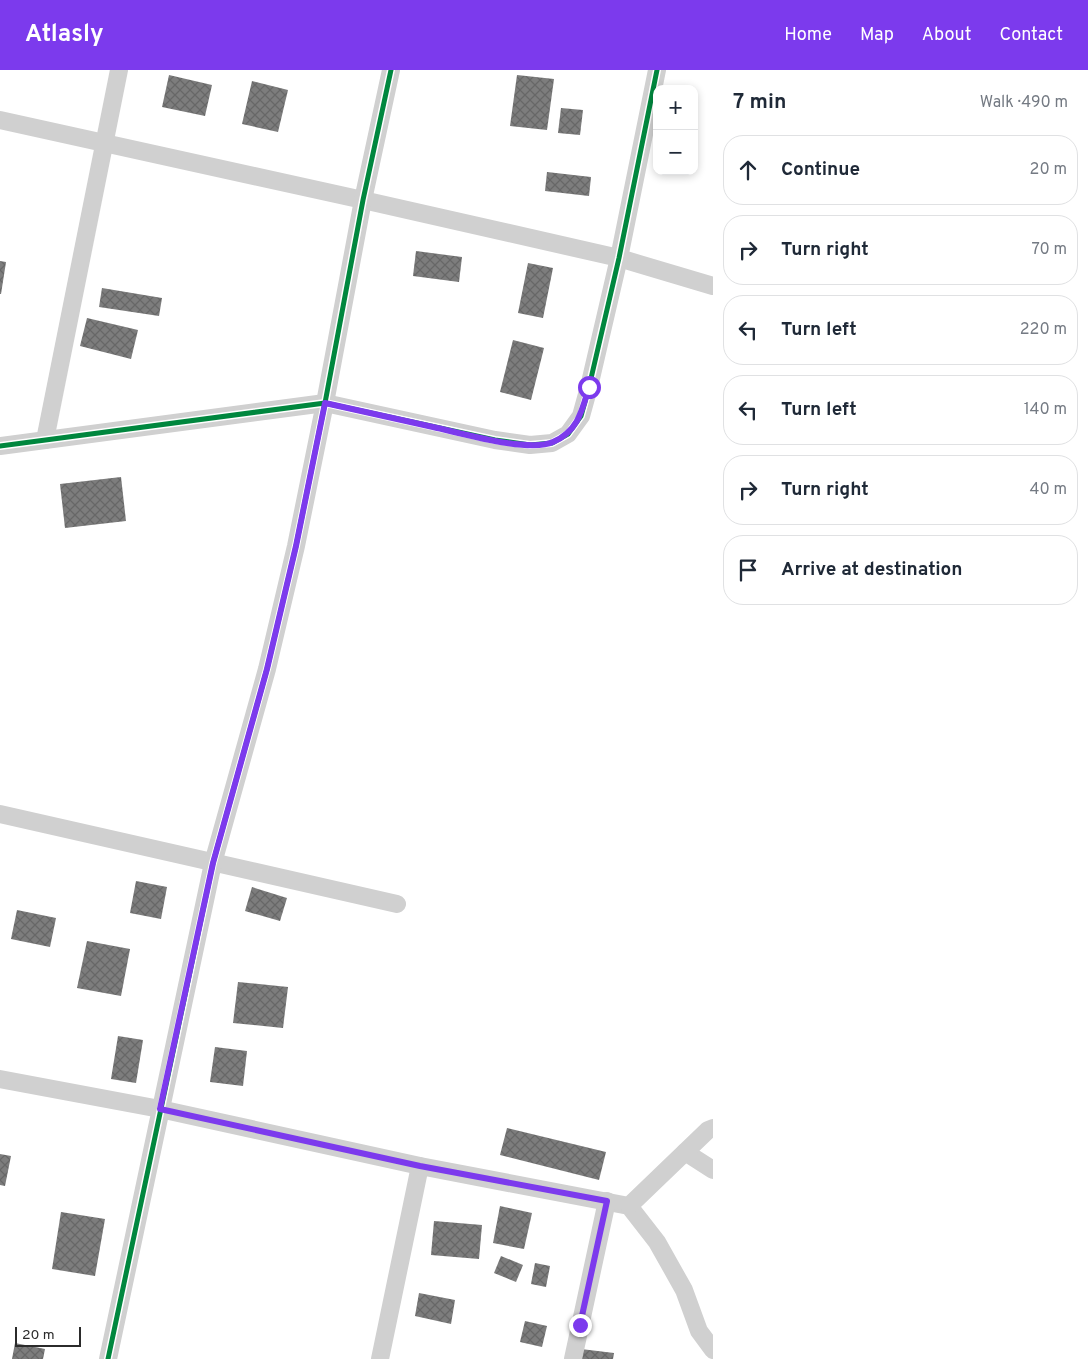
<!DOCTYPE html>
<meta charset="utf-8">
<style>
:root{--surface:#fff;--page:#f6f6f7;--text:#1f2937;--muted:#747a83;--line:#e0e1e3;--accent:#7c3aed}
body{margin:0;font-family:Overpass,sans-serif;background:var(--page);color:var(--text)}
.controls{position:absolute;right:15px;top:15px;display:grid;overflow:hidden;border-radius:10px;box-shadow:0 2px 8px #0003}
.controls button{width:45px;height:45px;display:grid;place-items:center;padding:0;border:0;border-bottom:1px solid var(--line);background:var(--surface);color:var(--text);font:25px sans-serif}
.scale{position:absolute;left:15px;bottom:12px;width:66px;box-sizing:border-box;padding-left:5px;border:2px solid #2b2b2b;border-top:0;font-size:14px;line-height:18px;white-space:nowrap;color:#2b2b2b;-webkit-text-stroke:4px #fff;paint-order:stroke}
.stop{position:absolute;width:15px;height:15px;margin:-11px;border:4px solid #7c3aed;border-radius:50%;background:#fff}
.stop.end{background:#7c3aed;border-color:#fff;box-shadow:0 1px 5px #0008}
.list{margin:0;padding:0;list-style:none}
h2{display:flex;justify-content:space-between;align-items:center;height:65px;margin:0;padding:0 20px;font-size:21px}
h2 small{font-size:16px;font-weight:400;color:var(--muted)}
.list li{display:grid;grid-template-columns:32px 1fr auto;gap:15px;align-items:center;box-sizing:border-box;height:70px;margin:0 10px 10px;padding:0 10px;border:1px solid var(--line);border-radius:20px}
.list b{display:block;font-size:19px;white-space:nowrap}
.list em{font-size:16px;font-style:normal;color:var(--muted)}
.icon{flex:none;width:28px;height:28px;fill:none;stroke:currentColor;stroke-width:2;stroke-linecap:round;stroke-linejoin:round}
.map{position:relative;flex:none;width:713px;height:1289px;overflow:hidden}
header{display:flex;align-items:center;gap:30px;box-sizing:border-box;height:70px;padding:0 25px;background:var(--accent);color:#fff}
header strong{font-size:24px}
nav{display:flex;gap:28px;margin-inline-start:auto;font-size:18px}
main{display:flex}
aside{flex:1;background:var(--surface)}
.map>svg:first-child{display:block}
</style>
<header>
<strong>Atlasly</strong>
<nav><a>Home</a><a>Map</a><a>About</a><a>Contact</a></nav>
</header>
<main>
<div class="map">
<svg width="713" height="1289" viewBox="0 0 713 1289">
<defs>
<pattern id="building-cross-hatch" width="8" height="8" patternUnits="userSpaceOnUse" patternTransform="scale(1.25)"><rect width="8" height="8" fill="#7d7d7d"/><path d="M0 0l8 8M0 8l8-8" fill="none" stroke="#676767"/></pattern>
</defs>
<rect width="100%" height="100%" fill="#fff"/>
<g fill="url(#building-cross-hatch)">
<polygon points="169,5 212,15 205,46 162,37"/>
<polygon points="517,5 554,9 547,60 510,56"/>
<polygon points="252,11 288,20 278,62 242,54"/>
<polygon points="561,38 583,40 580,65 558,63"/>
<polygon points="547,102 591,107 589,126 545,121"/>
<polygon points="416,181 462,187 459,212 413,206"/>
<polygon points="0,191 6,192 1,224 0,224"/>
<polygon points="528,193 553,198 543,248 518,243"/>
<polygon points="102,218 162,228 159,246 99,237"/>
<polygon points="87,248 138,260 131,289 80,276"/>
<polygon points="513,270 544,278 531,330 500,322"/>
<polygon points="121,407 126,451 65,458 60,414"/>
<polygon points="136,811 167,817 161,849 130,843"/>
<polygon points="252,817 287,828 280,851 245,841"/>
<polygon points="17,840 56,848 50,877 11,869"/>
<polygon points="87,871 130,879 121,926 77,918"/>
<polygon points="238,912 288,917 283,958 233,953"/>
<polygon points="118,966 143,970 136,1013 111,1009"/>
<polygon points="215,977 247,981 243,1016 210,1012"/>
<polygon points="507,1058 606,1082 599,1110 500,1085"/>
<polygon points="0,1084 11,1086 5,1116 0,1115"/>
<polygon points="500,1136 532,1143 524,1179 493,1173"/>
<polygon points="61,1142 105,1149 95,1206 52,1199"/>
<polygon points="434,1151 482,1155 479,1189 431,1185"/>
<polygon points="501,1186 523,1195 516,1212 494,1203"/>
<polygon points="535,1193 550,1196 546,1217 531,1214"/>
<polygon points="419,1223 455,1230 451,1254 415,1246"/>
<polygon points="525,1251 547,1256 542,1277 520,1272"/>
<polygon points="15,1273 45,1279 43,1289 12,1289"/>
<polygon points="581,1279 614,1283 613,1289 579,1289"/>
</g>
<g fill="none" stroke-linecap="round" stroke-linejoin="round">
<g stroke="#d0d0d0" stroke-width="18">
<polyline points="0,50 363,130 619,188 713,216"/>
<polyline points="45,370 119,0"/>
<polyline points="0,376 325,333 495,370 530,375 552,373 568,364 581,346 589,317 619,188 657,0"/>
<polyline points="0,744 397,834"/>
<polyline points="0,1009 160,1039 420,1096 629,1136 657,1172 684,1220 699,1261 713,1280"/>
<polyline points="685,1082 713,1100"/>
<polyline points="629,1136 708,1060 713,1058"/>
<polyline points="108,1289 213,793 267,599 296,476 325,333 363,130 391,0"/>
<polyline points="380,1289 420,1096"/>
<polyline points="573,1289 607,1131"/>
</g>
<defs>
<g id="cycleway">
<polyline points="0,376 325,333 495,370 530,375 552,373 568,364 581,346 589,317 619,188 657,0"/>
<polyline points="108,1289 213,793 267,599 296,476 325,333 363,130 391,0"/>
</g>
</defs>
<use href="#cycleway" stroke="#fff" stroke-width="8"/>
<use href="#cycleway" stroke="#00873e" stroke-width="5"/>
</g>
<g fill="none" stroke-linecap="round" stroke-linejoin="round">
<path stroke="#7c3aed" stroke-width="6" d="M580,1255l27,-124 -187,-35 -260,-57 53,-246 54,-194 29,-123 29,-143c36,8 72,16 108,24 28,6 96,26 120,15 25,-11 29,-31 36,-55"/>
</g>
</svg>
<div class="controls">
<button>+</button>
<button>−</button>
</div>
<div class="scale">20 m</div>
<div class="stop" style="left:589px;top:317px"></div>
<div class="stop end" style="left:580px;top:1255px"></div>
</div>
<aside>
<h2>7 min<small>Walk · 490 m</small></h2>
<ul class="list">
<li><svg class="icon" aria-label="ahead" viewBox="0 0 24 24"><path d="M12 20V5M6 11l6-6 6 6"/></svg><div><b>Continue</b></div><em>20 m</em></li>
<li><svg class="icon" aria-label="right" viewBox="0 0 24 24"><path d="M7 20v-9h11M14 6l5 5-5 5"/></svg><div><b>Turn right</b></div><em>70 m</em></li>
<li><svg class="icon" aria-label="left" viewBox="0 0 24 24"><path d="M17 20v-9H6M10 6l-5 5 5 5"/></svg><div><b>Turn left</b></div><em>220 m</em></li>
<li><svg class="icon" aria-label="left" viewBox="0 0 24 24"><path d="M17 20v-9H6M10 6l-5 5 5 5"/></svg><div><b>Turn left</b></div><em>140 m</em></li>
<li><svg class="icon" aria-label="right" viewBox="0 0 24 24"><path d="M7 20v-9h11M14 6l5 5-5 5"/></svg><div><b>Turn right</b></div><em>40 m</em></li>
<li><svg class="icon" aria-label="arrive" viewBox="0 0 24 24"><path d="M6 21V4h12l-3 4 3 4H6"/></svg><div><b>Arrive at destination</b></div></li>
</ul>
</aside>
</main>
